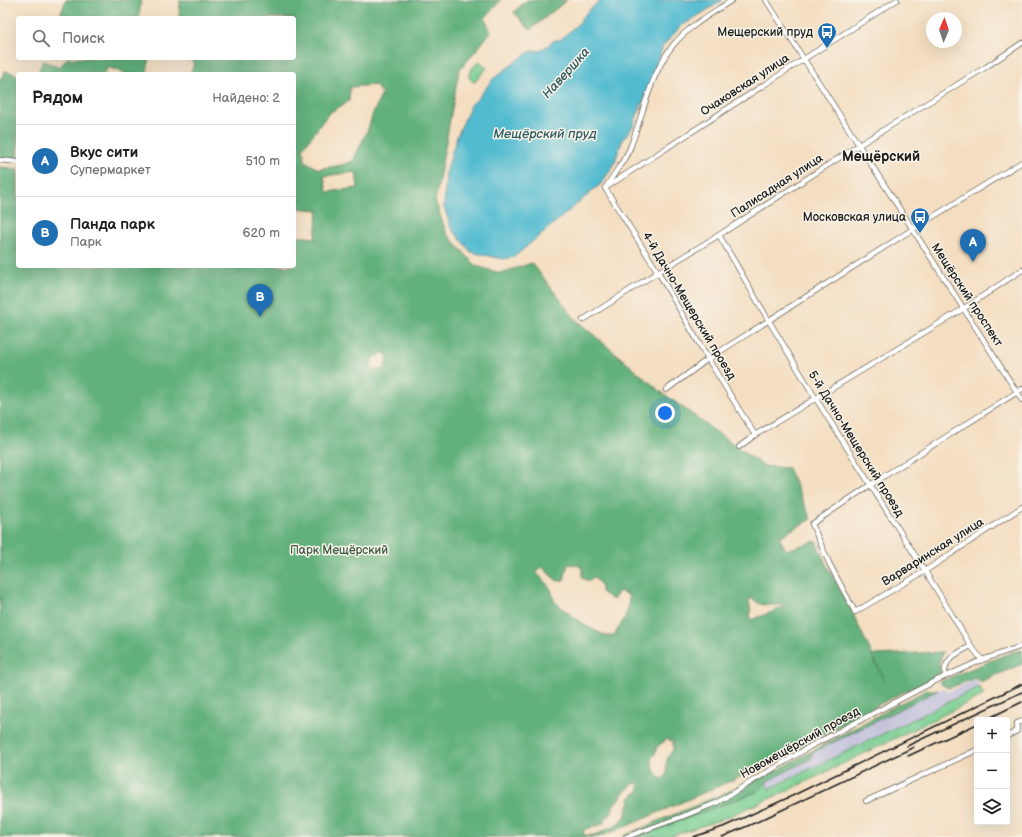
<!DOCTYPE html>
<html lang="ru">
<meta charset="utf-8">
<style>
:root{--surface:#fff;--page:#f6f6f6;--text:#202124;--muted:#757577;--line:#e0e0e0;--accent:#1f6fb2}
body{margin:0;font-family:"Balsamiq Sans",sans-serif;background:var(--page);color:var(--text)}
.controls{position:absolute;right:12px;bottom:12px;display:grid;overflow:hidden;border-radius:4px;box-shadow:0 4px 16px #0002}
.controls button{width:36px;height:36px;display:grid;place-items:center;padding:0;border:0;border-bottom:1px solid var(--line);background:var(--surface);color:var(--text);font:20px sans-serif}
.compass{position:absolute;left:926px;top:12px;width:36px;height:36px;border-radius:50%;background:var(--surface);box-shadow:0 4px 16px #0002;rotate:2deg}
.you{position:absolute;left:665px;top:413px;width:14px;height:14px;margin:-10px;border:3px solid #fff;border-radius:50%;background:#1a73e8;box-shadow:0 0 0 6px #1a73e833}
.badge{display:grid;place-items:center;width:26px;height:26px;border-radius:50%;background:var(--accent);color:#fff;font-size:13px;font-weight:700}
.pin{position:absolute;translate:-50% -33px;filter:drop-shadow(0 1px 2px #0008)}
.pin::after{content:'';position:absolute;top:21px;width:14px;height:12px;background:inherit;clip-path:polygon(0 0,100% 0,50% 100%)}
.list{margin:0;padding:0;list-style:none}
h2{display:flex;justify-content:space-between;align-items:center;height:52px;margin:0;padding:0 16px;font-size:17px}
h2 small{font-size:13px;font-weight:400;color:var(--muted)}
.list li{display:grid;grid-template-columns:26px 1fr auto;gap:12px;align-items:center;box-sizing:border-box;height:72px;padding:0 16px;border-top:1px solid var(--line)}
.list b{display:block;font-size:15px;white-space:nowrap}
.list p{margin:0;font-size:13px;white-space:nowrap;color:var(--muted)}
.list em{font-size:13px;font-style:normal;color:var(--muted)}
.icon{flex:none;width:22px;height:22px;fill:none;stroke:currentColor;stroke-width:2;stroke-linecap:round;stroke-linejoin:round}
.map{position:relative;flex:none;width:1022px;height:837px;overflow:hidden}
.search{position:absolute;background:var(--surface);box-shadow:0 4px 16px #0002;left:16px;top:16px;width:280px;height:44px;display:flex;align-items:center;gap:10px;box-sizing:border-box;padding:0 14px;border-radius:4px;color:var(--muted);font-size:15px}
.panel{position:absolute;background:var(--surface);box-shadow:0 4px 16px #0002;left:16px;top:72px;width:280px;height:196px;border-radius:4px}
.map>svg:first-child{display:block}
</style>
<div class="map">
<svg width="1022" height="837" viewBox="0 0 1022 837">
<rect width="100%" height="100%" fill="#f7f3e8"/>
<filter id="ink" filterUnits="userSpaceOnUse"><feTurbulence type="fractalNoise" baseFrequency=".025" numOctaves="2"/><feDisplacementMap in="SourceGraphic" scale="8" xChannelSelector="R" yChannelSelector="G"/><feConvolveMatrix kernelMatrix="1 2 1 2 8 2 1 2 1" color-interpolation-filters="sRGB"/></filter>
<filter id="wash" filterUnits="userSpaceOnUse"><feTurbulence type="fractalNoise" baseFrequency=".012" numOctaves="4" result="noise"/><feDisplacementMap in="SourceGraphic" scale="16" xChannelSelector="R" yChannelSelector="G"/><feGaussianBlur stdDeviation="0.9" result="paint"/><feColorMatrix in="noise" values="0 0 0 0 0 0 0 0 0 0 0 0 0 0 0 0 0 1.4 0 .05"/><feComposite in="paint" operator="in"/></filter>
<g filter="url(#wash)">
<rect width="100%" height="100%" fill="#f4dec1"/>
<polygon fill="#c3c1db" points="976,679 979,687 769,789 766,782 812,758 810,754 938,690 944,688 949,692"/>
<g fill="#78cd91" stroke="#4a7456">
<polygon points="480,61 487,68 474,83 469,78 472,68"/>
<polygon points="979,687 984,695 789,790 755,805 720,820 668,837 637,837 759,791 766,782 769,789"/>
</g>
<g fill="#62b07b" stroke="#3f664c" fill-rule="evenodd">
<polygon points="66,0 141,0 139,18 59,18"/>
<path d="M180,0h321l-16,18 6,14 -32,39 -24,130 12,33 29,32 24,7 32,-10 44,57 84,71 103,75 25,2 23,51 -32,18 7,13 30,-9 10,23 28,52 30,64 -12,-25 71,-3 -4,11 2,7v5l-48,22 -121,66 -147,64 -27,10h-598v-670l18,2v97h276v-30l21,2 3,-28 -24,-2v-134h-104l4,-10 -5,-6h105v-40h-115zM375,85l7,9 -9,19 -5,16 -15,32 -11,4 -24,4 -13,-8 -2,-13 26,-35 20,-12 1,-14zM356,172l2,16 -31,4 -3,-16zM384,352l4,6 -4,12 -14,-1 3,-12 8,-2zM568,564l9,1 5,3v10l6,3 6,-4 7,8v7l12,8 6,-9 9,4c4,15 -7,28 -14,41h-8l-20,-10 -15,-11 -17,-14 -3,-12 -15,-17 6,-5 15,14 7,-1zM750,598c5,1 5,3 8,5 8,4 16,1 24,2l3,2 -10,2 -3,3 -21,8 -1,-6c2,-5 -2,-10 0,-16zM667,739l6,3v8c-8,9 -7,13 -6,24l-4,5c-9,-3 -9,-12 -12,-20l4,-5 2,-7zM636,783l3,1v7l-8,6 -6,20 -5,5 -6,5 -3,1h-4c-3,4 -15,9 -21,7 -1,0 -2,-1 -3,-2l2,-4 18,-5 3,-6 5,-4 3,-10 6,-5 3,-6 5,-4 5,-5z"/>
<polygon points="527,0 567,0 530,30 514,12"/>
<polygon points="67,58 149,58 147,74 126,74 108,67 104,74 42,74 39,70 43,61 60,67"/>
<polygon points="5,71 18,75 18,160 0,158 0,80"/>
<polygon points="1022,650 1022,664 980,682 976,678 949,688 944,686 939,682 1012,652"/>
<polygon points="927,690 938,690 810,754 812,758 766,782 759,791 637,837 624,837 623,836 772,773 893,707"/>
</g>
<polygon fill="#53bbd0" stroke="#386c76" points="600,0 723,0 680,27 663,46 651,82 632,128 623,139 614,164 602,183 514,257 503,259 471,252 451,228 444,207 446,173 457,136 471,105 478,98 493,79 523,56 534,50 540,51 555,40 560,40 581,21 581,18"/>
</g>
<g filter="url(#ink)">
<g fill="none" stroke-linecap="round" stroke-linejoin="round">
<defs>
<g id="minor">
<polyline points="766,0 1022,400"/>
<polyline points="0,160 18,162"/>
<path d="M606,187c7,-12 19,-27 24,-39 13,-33 21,-77 44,-104 16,-19 39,-31 58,-44"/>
<polyline points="605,188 804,59 897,0"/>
<polyline points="605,188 658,272 708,359 755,435"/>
<polyline points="719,235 769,321 816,399 925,571 971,646 982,660"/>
<polyline points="583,320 658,272 719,235 859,145 986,67 1022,43"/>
<polyline points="1022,389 870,485 812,524 829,563 855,612 925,571 1022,507"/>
<polyline points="666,390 708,359 913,229 1022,162"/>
<polyline points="739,447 755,435 963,309 1022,270"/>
<path d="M945,676c-2,-18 13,-23 26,-30"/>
<polyline points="1007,736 1017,731 1017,723 1022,721"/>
<polyline points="866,801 977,750"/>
<polyline points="626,837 681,817 716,803 811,746 935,681 982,660 1022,646"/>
</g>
</defs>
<use href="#minor" stroke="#686056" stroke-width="6"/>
<use href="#minor" stroke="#fff" stroke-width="4.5"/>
<g stroke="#1c1c1c" stroke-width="1.5">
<polyline points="985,720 1022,702"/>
<polyline points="907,746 1022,692"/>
<polyline points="908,756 977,724"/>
<polyline points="693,837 723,827 792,796 1022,684"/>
<polyline points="722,837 759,821 914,747"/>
</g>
</g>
</g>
<defs>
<symbol id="bus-pin" viewBox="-11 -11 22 30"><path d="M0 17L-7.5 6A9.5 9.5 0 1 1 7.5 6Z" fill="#1f6fb2" stroke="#f7f3e8"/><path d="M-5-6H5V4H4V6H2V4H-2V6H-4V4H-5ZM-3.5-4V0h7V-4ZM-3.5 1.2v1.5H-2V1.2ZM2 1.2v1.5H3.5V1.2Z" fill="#fff"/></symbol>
</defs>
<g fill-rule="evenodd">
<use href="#bus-pin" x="816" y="21" width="22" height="30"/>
<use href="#bus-pin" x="909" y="206" width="22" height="30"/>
</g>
<g text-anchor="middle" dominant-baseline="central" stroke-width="3" stroke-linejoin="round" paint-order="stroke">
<g font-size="12" fill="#1c1c1c" stroke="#f7f3e8" text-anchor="end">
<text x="813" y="32">Мещерский пруд</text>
<text x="906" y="217">Московская улица</text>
</g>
<g font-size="12" fill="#1c1c1c" stroke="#f7f3e8">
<text transform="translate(745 85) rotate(-33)">Очаковская улица</text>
<text transform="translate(777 186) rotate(-33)">Палисадная улица</text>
<text transform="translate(967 295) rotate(57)">Мещёрский проспект</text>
<text transform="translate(689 306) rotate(59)">4-й Дачно-Мещерский проезд</text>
<text transform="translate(856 444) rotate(58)">5-й Дачно-Мещерский проезд</text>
<text transform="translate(933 552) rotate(-32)">Варваринская улица</text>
<text transform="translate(800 743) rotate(-29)">Новомещёрский проезд</text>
</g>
<g font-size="12" fill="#3c5a45" stroke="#f7f3e8">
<text x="339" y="550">Парк Мещёрский</text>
</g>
<g font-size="13" font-style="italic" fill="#325c64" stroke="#f7f3e8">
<text transform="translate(566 73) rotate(-48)">Навершка</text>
<text x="545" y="134">Мещёрский пруд</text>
</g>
<g font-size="14" font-weight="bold" fill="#1c1c1c" stroke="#f7f3e8">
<text x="881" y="156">Мещёрский</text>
</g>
</g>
</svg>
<div class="controls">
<button>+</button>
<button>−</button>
<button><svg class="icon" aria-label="layers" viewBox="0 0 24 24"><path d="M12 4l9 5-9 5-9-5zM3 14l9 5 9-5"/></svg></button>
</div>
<svg class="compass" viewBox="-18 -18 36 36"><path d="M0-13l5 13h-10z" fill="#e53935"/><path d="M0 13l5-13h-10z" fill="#757577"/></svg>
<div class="you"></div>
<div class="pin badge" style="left:973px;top:262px">A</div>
<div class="pin badge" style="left:260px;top:317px">B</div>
<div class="search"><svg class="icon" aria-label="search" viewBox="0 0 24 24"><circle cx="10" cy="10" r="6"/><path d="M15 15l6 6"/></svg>Поиск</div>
<section class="panel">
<h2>Рядом<small>Найдено: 2</small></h2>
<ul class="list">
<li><span class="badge">A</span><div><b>Вкус сити</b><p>Супермаркет</p></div><em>510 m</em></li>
<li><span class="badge">B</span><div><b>Панда парк</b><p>Парк</p></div><em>620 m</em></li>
</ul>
</section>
</div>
